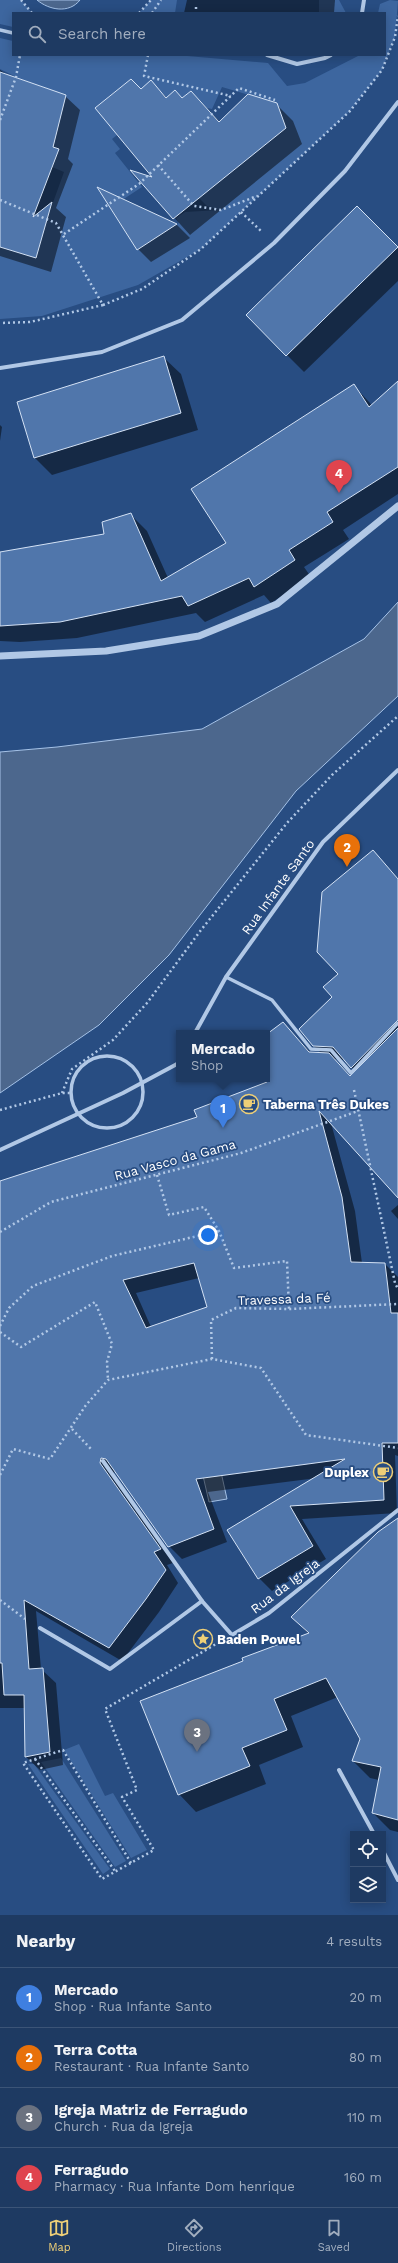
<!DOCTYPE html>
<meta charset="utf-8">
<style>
:root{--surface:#1e3a62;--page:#2b456b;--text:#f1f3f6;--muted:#a1adbe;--line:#3c5477;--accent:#eecf77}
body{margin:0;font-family:"Work Sans",sans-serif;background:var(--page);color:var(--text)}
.controls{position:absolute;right:12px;bottom:12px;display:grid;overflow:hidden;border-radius:0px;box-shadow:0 2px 10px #0003}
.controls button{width:36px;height:36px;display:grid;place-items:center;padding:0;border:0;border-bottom:1px solid var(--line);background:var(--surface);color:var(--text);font:20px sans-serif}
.you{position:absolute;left:208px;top:1235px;width:14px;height:14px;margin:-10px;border:3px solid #fff;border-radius:50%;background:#1a73e8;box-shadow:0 0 0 6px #1a73e833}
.badge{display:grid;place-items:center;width:26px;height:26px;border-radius:50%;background:var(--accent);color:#fff;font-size:13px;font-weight:700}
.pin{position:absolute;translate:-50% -33px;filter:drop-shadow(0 1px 2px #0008)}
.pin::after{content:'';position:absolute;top:21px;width:14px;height:12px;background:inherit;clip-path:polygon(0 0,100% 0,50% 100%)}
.popup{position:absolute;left:176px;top:1030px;width:94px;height:52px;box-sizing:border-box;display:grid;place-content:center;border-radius:0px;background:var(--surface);filter:drop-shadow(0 1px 3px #0005);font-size:13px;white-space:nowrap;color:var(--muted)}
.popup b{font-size:15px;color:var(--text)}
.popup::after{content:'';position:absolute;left:50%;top:100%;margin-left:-8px;border:8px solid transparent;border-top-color:var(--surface)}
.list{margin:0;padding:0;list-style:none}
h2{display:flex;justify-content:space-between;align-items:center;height:52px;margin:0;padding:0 16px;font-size:17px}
h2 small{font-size:13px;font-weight:400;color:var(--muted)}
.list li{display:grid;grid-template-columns:26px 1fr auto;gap:12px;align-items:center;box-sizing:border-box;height:60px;padding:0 16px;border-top:1px solid var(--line)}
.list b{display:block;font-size:15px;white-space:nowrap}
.list p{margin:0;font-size:13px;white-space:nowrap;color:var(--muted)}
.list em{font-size:13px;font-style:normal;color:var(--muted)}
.icon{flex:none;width:22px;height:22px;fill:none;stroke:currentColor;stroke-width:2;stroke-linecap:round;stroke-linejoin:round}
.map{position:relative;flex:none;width:398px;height:1915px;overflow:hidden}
.search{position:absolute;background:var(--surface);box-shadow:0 2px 10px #0003;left:12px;right:12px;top:12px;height:44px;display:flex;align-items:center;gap:10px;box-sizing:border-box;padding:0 14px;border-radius:0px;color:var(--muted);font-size:15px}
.sheet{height:292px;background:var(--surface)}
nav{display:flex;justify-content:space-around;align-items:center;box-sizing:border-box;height:56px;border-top:1px solid var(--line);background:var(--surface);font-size:11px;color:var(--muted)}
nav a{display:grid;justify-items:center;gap:2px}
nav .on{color:var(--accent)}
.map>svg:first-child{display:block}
</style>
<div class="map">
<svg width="398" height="1915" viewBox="0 0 398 1915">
<rect width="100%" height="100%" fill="#284d82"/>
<g fill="#3d669f" fill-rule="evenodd">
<polygon points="0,0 21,0 32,13 13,13 13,27 0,24"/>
<polygon points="151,0 177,0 175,13 139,13"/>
<polygon points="319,0 339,0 346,13 319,13"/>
<path d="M390,0l8,1 -3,36 -13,33 -32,41 -149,138 -63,36 -96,31 -42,3v-72l36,11 10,-36 18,-50 -12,-5 7,-18 -6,-2 13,-52 -46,-16 -20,-10v-31l13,3v14h163l92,8 19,23 18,-3 55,-28h25v-42h-7l2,-9zM131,79l10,10 10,-8 15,17 9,-8 7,8 9,-7 16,17 5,1 10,-22 55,16 9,25 -87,70 8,8 12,4 -34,2 -9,6 3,5 -42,27 -27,-42 32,-21 -27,-34 5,-4 -8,-10 5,-4v-27l-9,-11z"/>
<polygon points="79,1744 105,1796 113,1793 147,1850 131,1858 64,1750"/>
<polygon points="61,1758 126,1861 115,1867 41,1762"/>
<polygon points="34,1764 110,1869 103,1874 28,1764"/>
</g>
<g fill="#4c678d" stroke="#a5c2e7">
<path d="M37,0h43c-11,14 -31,10 -43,0z"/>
<polygon points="398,602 398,696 296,791 169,955 99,1025 0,1093 0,752 57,747 202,729 364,639"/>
<polygon points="219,1463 227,1499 209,1502 201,1467"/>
</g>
<g fill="#0007" fill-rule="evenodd">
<polygon points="187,0 335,0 334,13 184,13"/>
<polygon points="0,70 9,76 65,96 80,110 68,159 73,164 56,208 66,217 51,272 0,256"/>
<polygon points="151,82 167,98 175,91 183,99 191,92 220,122 276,104 293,121 302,144 190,235 133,172 155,178 141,90"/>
<polygon points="99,189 177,225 190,238 151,262 138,249"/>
<polygon points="357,207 398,249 398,281 304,372 247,315"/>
<polygon points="163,357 181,374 198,430 52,475 35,458"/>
<polygon points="354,386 370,403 398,445 398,494 343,530 349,539 304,567 311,577 271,603 264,595 205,622 196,613 77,638 20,642 0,641 0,554 105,535 130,514 147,531 168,578 227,543"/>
<polygon points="0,425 2,427 0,441"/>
<path d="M373,851l25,28v313l-67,-69 24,88 7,52 23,1 13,13v179l-3,-1 2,58 -95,6 24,40 -54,32 -13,-13 -31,-47 89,-53 -109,14 19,50 -45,17 -13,-13 -54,-76 -2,7 60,86 -6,2 11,18 -19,29 -37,49 -86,-50 5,58 15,14 7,82 -23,5 -14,-13 -1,-49h-25v-525l198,-66 77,-37 -8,-11v-34l16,-12 28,30 11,1 -9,-9 21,-48zM334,1059l11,1 12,13 -7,3zM199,1278l9,30 -57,19 -15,-34z"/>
<polygon points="398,1205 398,1219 391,1211"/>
<polygon points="398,1519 398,1832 390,1830 373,1813 379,1780 370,1778 353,1761 361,1739 338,1697 291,1716 303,1747 259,1765 266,1784 196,1812 179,1794 244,1661 309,1634 292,1617"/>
</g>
<g fill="#5076ab" stroke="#d4e2f5" fill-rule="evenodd">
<polygon points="0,72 66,95 53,147 59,149 33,217 52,202 36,258 0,247"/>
<polygon points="131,79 141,89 151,80 166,98 175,90 182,98 191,91 219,122 248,94 277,103 286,128 173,219 130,170 152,177 95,108"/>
<polygon points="97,187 177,224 137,250"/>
<polygon points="357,206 398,247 286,356 246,315"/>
<polygon points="164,356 181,413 34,458 17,402"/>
<polygon points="398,381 398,467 327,512 333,522 289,550 295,560 254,587 249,578 188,606 182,596 60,622 0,626 0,552 104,534 102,522 131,513 161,581 226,543 191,489 354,384 369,407"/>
<polygon points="373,850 398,879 398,1020 351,1068 333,1047 313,1046 299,1029 332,997 323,987 338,974 317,952 322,892"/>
<path d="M283,1022l26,30 20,1 21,23 48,-48v170l-79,-87 23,86 9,65 34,1 6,50h7v130h-16l2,57 -94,6 23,40 -55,33 -31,-49 118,-71 -149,20 18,50 -46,18 -62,-88 -5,-1 -1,5 61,86 -7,3 12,18 -20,29 -37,49 -85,-48 5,69 14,-1 7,84 -25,5 -1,-62h-20l-2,-32h-2v-482l197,-64 -3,-7 73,-28v-48zM194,1263l13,44 -61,21 -23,-48z"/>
<polygon points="398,1518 398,1820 372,1813 381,1767 352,1761 360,1739 326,1678 274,1699 287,1730 242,1748 250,1766 178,1795 140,1701 243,1661 242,1658 309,1633 291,1617 378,1532"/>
</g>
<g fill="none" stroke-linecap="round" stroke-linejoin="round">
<g stroke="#b1c8e6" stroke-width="2.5" stroke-dasharray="2 3" stroke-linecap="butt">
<polyline points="21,0 32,13"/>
<polyline points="196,7 196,13"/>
<polyline points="139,13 151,0"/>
<polyline points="152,13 161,0"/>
<polyline points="148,55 144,76 231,96"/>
<polyline points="0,120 16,77 20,55"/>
<polyline points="158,165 194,206 221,210 257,196"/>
<polyline points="0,200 56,223 103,305 30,322 0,323"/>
<polyline points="241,212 261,231"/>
<polyline points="64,234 139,184 239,88 275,100"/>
<polyline points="103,305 142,289 201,249 350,111 382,70 395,37 398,16"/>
<polyline points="354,1090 395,1283 398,1289"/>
<polyline points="62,1093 72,1069 113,1040 147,1003 201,930 287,823 332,775 398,716"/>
<polyline points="0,1110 62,1093 70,1093"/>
<polyline points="157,1175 169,1215 204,1207 219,1231 234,1268 287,1261 289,1309"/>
<polyline points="0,1232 51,1202 241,1153 358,1111"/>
<polyline points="0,1326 9,1308 33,1286 112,1256 219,1231"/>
<polyline points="0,1332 21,1347 95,1302 112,1344 107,1362 108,1380"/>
<polyline points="212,1359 211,1320 236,1308 289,1309 398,1304"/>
<polyline points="72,1429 91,1449"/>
<polyline points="0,1475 13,1449 50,1459 86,1405 108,1380 212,1359 261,1368 306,1435 398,1448"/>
<polyline points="0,1600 25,1619"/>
<polyline points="35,1759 115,1871"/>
<polyline points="131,1863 63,1750 23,1763 102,1879 154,1850 122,1797 137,1790 105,1709 216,1644"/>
</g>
<g stroke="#b1c8e6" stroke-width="3.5">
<polyline points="0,30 13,33"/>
<polyline points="226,977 272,1000 311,1049 331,1050 351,1073 398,1023"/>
<circle cx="107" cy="1092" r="36"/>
</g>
<g stroke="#b1c8e6" stroke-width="4">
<polyline points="362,13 364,0"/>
<polyline points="267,55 297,64 325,58 331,55"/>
<polyline points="0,368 102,352 182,320 274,243 345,171 398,102"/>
<polyline points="195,1033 226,977 323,842 398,770"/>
<polyline points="0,1150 123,1093 177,1064 179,1061"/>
<polyline points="103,1461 202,1601"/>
<polyline points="40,1628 110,1669 202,1601 232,1635 269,1613 398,1510"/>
<polyline points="339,1770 374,1834"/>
<polyline points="383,1851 398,1880"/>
</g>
<polyline stroke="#b1c8e6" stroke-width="7" points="0,656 106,651 199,636 277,604 398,506"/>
</g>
<defs>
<symbol id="cafe-ring" viewBox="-11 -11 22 22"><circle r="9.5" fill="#284d82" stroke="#eecf77" stroke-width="1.5"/><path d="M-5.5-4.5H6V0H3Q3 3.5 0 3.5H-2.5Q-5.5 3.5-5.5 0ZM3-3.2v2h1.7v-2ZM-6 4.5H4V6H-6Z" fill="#eecf77"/></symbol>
<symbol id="sight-ring" viewBox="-11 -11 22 22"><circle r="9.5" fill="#284d82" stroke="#eecf77" stroke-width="1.5"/><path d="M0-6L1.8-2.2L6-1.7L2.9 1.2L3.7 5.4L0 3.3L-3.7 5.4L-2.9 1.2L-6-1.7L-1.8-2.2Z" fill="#eecf77"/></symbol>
</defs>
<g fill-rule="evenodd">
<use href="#cafe-ring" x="238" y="1093" width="22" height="22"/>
<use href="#cafe-ring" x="372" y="1461" width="22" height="22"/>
<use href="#sight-ring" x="192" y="1628" width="22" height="22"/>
</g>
<g text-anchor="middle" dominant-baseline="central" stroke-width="3.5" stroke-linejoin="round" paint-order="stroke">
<g font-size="13" fill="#fff" stroke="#284d82">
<text transform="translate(278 887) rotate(-54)">Rua Infante Santo</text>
<text transform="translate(175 1160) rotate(-15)">Rua Vasco da Gama</text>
<text transform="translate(284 1299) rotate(-2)">Travessa da Fé</text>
<text transform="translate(285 1586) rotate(-37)">Rua da Igreja</text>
</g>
<g font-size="13" font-weight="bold" fill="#fff" stroke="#284d82" text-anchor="start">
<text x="263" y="1104">Taberna Três Dukes</text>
<text x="369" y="1472" text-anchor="end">Duplex</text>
<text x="217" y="1639">Baden Powel</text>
</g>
</g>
</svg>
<div class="controls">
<button><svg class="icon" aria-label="locate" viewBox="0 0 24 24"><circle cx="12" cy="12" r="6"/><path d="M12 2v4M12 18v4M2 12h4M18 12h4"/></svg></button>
<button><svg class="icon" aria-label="layers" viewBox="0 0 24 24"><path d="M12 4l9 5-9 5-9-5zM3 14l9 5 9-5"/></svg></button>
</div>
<div class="you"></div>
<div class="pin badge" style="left:223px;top:1128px;background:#3f7fe0">1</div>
<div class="popup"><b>Mercado</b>Shop</div>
<div class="pin badge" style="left:347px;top:867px;background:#e8710a">2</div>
<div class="pin badge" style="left:197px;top:1752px;background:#6b7280">3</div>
<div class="pin badge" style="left:339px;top:493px;background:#e0444e">4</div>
<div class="search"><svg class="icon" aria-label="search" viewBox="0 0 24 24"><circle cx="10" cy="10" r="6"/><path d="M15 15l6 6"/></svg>Search here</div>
</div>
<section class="sheet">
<h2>Nearby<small>4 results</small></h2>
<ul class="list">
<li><span class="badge" style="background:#3f7fe0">1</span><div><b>Mercado</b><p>Shop · Rua Infante Santo</p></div><em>20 m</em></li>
<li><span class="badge" style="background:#e8710a">2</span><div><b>Terra Cotta</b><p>Restaurant · Rua Infante Santo</p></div><em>80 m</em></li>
<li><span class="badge" style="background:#6b7280">3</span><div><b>Igreja Matriz de Ferragudo</b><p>Church · Rua da Igreja</p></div><em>110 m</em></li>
<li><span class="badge" style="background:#e0444e">4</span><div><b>Ferragudo</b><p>Pharmacy · Rua Infante Dom henrique</p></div><em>160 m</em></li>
</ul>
</section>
<nav>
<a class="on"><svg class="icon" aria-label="map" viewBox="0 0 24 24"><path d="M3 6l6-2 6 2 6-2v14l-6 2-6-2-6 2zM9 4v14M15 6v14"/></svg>Map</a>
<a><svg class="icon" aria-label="directions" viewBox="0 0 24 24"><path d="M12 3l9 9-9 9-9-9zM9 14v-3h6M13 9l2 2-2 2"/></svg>Directions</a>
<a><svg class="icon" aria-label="saved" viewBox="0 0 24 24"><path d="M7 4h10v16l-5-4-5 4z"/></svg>Saved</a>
</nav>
